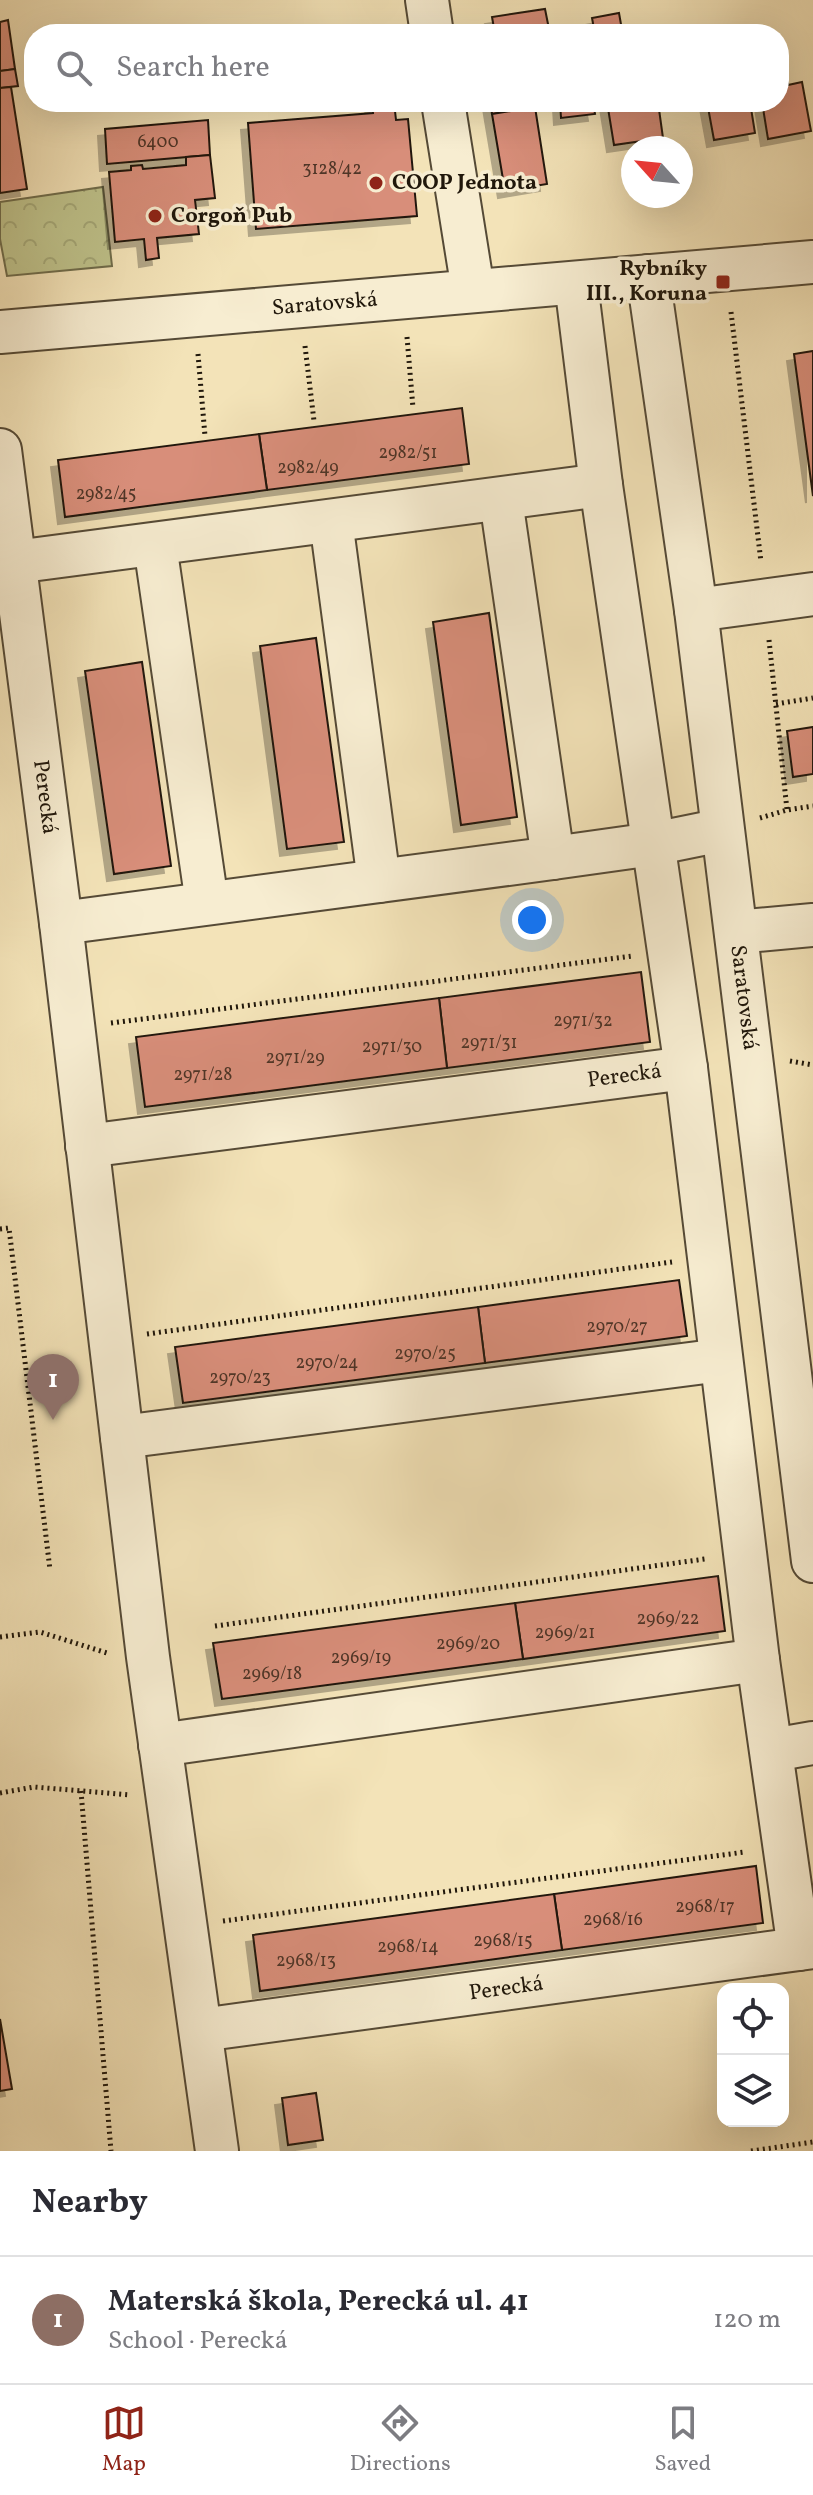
<!DOCTYPE html>
<meta charset="utf-8">
<style>
:root{--surface:#fff;--page:#f7f7f7;--text:#2b2b33;--muted:#7c7c81;--line:#e1e1e2;--accent:#8f2418}
body{margin:0;font-family:Vollkorn,serif;background:var(--page);color:var(--text)}
.controls{position:absolute;right:24px;bottom:24px;display:grid;overflow:hidden;border-radius:16px;box-shadow:0 8px 32px #0002}
.controls button{width:72px;height:72px;display:grid;place-items:center;padding:0;border:0;border-bottom:2px solid var(--line);background:var(--surface);color:var(--text);font:40px sans-serif}
.compass{position:absolute;left:621px;top:136px;width:72px;height:72px;border-radius:50%;background:var(--surface);box-shadow:0 8px 32px #0002;rotate:297deg}
.you{position:absolute;left:532px;top:920px;width:28px;height:28px;margin:-20px;border:6px solid #fff;border-radius:50%;background:#1a73e8;box-shadow:0 0 0 12px #1a73e833}
.badge{display:grid;place-items:center;width:52px;height:52px;border-radius:50%;background:var(--accent);color:#fff;font-size:26px;font-weight:700}
.pin{position:absolute;translate:-50% -66px;filter:drop-shadow(0 2px 4px #0008)}
.pin::after{content:'';position:absolute;top:42px;width:28px;height:24px;background:inherit;clip-path:polygon(0 0,100% 0,50% 100%)}
.list{margin:0;padding:0;list-style:none}
h2{display:flex;justify-content:space-between;align-items:center;height:104px;margin:0;padding:0 32px;font-size:34px}
h2 small{font-size:26px;font-weight:400;color:var(--muted)}
.list li{display:grid;grid-template-columns:52px 1fr auto;gap:24px;align-items:center;box-sizing:border-box;height:128px;padding:0 32px;border-top:2px solid var(--line)}
.list b{display:block;font-size:30px;white-space:nowrap}
.list p{margin:0;font-size:26px;white-space:nowrap;color:var(--muted)}
.list em{font-size:26px;font-style:normal;color:var(--muted)}
.icon{flex:none;width:44px;height:44px;fill:none;stroke:currentColor;stroke-width:2;stroke-linecap:round;stroke-linejoin:round}
.map{position:relative;flex:none;width:813px;height:2151px;overflow:hidden}
.search{position:absolute;background:var(--surface);box-shadow:0 8px 32px #0002;left:24px;right:24px;top:24px;height:88px;display:flex;align-items:center;gap:20px;box-sizing:border-box;padding:0 28px;border-radius:32px;color:var(--muted);font-size:30px}
.sheet{height:232px;background:var(--surface)}
nav{display:flex;justify-content:space-around;align-items:center;box-sizing:border-box;height:112px;border-top:2px solid var(--line);background:var(--surface);font-size:22px;color:var(--muted)}
nav a{display:grid;justify-items:center;gap:4px}
nav .on{color:var(--accent)}
.map>svg:first-child{display:block}
</style>
<div class="map">
<svg width="813" height="2151" viewBox="0 0 813 2151">
<defs>
<pattern id="park-crowns" width="20" height="18" patternUnits="userSpaceOnUse" patternTransform="scale(2)"><rect width="20" height="18" fill="#bfc38c"/><path d="M2 6a3 3 0 1 1 6 0M12 15a3 3 0 1 1 6 0" fill="none" stroke="#a4a777"/></pattern>
<filter id="shadow"><feDropShadow dx="-7" dy="7" stdDeviation="0" flood-color="#0004"/></filter>
</defs>
<rect width="100%" height="100%" fill="#f3e3b8"/>
<filter id="stains"><feTurbulence type="fractalNoise" baseFrequency=".0025" numOctaves="4"/><feColorMatrix values="0 0 0 0 .2 0 0 0 0 .09 0 0 0 0 .02 0 0 0 .5 -.17"/></filter>
<radialGradient id="worn" r=".72"><stop offset=".6" stop-color="#630" stop-opacity="0"/><stop offset="1" stop-color="#630" stop-opacity=".3"/></radialGradient>
<polygon fill="url(#park-crowns)" stroke="#706d4c" stroke-width="2" points="103,187 112,266 7,276 0,239 0,202"/>
<g fill="#d88e7a" stroke="#20170b" stroke-width="2" filter="url(#shadow)">
<polygon points="545,9 550,34 495,34 492,17"/>
<polygon points="619,13 622,30 595,34 592,18"/>
<polygon points="8,20 15,69 0,71 0,22"/>
<polygon points="779,59 783,59 788,85 802,82 811,131 768,139 762,102 779,102"/>
<polygon points="15,69 18,86 0,88 0,71"/>
<polygon points="11,87 27,189 0,193 0,88"/>
<polygon points="372,102 394,102 396,120 408,119 417,216 256,229 248,123 373,113"/>
<polygon points="490,102 534,102 535,107 492,114"/>
<polygon points="560,102 593,102 595,114 561,118"/>
<polygon points="607,102 658,102 663,138 614,145"/>
<polygon points="707,102 750,102 755,133 714,140"/>
<polygon points="535,107 547,184 505,191 492,114"/>
<polygon points="208,120 210,155 107,164 105,129"/>
<polygon points="210,155 215,198 195,200 199,234 157,238 159,258 146,260 144,239 115,242 109,172 131,170 131,166 142,165 143,169 186,165 186,157"/>
<polygon points="813,351 813,496 794,354"/>
<polygon points="462,408 469,464 267,490 259,434"/>
<polygon points="259,434 267,490 65,517 58,460"/>
<polygon points="489,613 517,817 461,825 433,622"/>
<polygon points="316,638 344,842 287,849 260,646"/>
<polygon points="142,662 171,866 114,874 85,671"/>
<polygon points="813,727 813,774 793,777 787,731"/>
<polygon points="641,972 650,1042 447,1068 439,998"/>
<polygon points="439,998 447,1068 145,1107 136,1037"/>
<polygon points="679,1280 687,1336 485,1363 478,1307"/>
<polygon points="478,1307 485,1363 183,1403 175,1347"/>
<polygon points="718,1576 725,1631 523,1659 515,1603"/>
<polygon points="515,1603 523,1659 222,1699 213,1643"/>
<polygon points="756,1866 763,1923 562,1950 554,1894"/>
<polygon points="554,1894 562,1950 260,1991 253,1935"/>
<polygon points="0,2019 12,2089 0,2091"/>
<polygon points="316,2093 323,2140 288,2145 282,2098"/>
</g>
<g fill="none" stroke-linecap="round" stroke-linejoin="round">
<defs>
<g id="minor">
<polyline points="427,0 432,34"/>
<polyline points="443,102 473,290"/>
<path id="s1" d="M648,276l48,334 117,951"/>
<polyline points="576,283 601,485 686,1068 758,1660 799,1949"/>
<path id="s2" d="M0,332l813,-70"/>
<path id="s3" d="M0,450l61,473 87,734 69,494"/>
<polyline points="501,500 553,858"/>
<polyline points="331,521 379,881"/>
<polyline points="155,545 207,903"/>
<polyline points="15,562 601,485"/>
<polyline points="696,610 813,594"/>
<polyline points="61,923 553,858 653,844 722,830"/>
<polyline points="736,932 813,925"/>
<path id="s4" d="M87,1146l599,-78"/>
<polyline points="122,1437 721,1360"/>
<polyline points="160,1745 758,1660"/>
<polyline points="773,1750 813,1743"/>
<path id="s5" d="M201,2030l612,-83"/>
</g>
</defs>
<use href="#minor" stroke="#554a36" stroke-width="46"/>
<g stroke="#20170b" stroke-width="5" stroke-dasharray="2 4" stroke-linecap="butt">
<polyline points="731,312 761,562"/>
<polyline points="407,337 413,408"/>
<polyline points="305,346 314,421"/>
<polyline points="198,354 205,436"/>
<polyline points="769,640 787,810"/>
<polyline points="776,704 813,698"/>
<polyline points="760,818 787,810 813,806"/>
<polyline points="111,1023 632,956"/>
<polyline points="790,1061 813,1065"/>
<polyline points="0,1229 9,1228 50,1570"/>
<polyline points="147,1334 672,1262"/>
<polyline points="215,1626 705,1559"/>
<polyline points="0,1637 40,1632 107,1653"/>
<polyline points="81,1791 111,2151"/>
<polyline points="0,1793 34,1787 130,1795"/>
<polyline points="223,1921 745,1852"/>
<polyline points="751,2151 813,2142"/>
</g>
<use href="#minor" stroke="#f7edd1" stroke-width="42"/>
</g>
<g fill="#8f2418" stroke="#f7edd1" stroke-width="3">
<circle cx="376" cy="183" r="8"/>
<circle cx="155" cy="216" r="8"/>
<rect x="715" y="274" width="16" height="16" rx="4"/>
</g>
<g text-anchor="middle" dominant-baseline="central" stroke-width="7" stroke-linejoin="round" paint-order="stroke">
<g font-size="18" fill="#4e3527">
<text x="158" y="142">6400</text>
<text x="332" y="169">3128/42</text>
<text x="408" y="453">2982/51</text>
<text x="308" y="468">2982/49</text>
<text x="106" y="494">2982/45</text>
<text x="583" y="1021">2971/32</text>
<text x="489" y="1043">2971/31</text>
<text x="392" y="1047">2971/30</text>
<text x="295" y="1058">2971/29</text>
<text x="203" y="1075">2971/28</text>
<text x="617" y="1327">2970/27</text>
<text x="425" y="1354">2970/25</text>
<text x="327" y="1363">2970/24</text>
<text x="240" y="1378">2970/23</text>
<text x="668" y="1619">2969/22</text>
<text x="565" y="1633">2969/21</text>
<text x="468" y="1644">2969/20</text>
<text x="361" y="1658">2969/19</text>
<text x="272" y="1674">2969/18</text>
<text x="705" y="1907">2968/17</text>
<text x="613" y="1920">2968/16</text>
<text x="503" y="1941">2968/15</text>
<text x="408" y="1947">2968/14</text>
<text x="306" y="1961">2968/13</text>
</g>
<g font-size="22" font-weight="bold" fill="#20170b" stroke="#f7edd1" text-anchor="start">
<text x="392" y="183">COOP Jednota</text>
<text x="171" y="216">Corgoň Pub</text>
<text x="707" y="269" text-anchor="end">Rybníky<tspan x="707" dy="25">III., Koruna</tspan></text>
</g>
<g font-size="22" fill="#20170b" stroke="#f7edd1">
<text stroke="none"><textPath href="#s2" startOffset="326">Saratovská</textPath></text>
<text stroke="none"><textPath href="#s3" startOffset="350">Perecká</textPath></text>
<text stroke="none"><textPath href="#s1" startOffset="728">Saratovská</textPath></text>
<text stroke="none"><textPath href="#s4" startOffset="542">Perecká</textPath></text>
<text stroke="none"><textPath href="#s5" startOffset="308">Perecká</textPath></text>
</g>
</g>
<rect width="100%" height="100%" filter="url(#stains)"/>
<rect width="100%" height="100%" fill="url(#worn)"/>
</svg>
<div class="controls">
<button><svg class="icon" aria-label="locate" viewBox="0 0 24 24"><circle cx="12" cy="12" r="6"/><path d="M12 2v4M12 18v4M2 12h4M18 12h4"/></svg></button>
<button><svg class="icon" aria-label="layers" viewBox="0 0 24 24"><path d="M12 4l9 5-9 5-9-5zM3 14l9 5 9-5"/></svg></button>
</div>
<svg class="compass" viewBox="-18 -18 36 36"><path d="M0-13l5 13h-10z" fill="#e53935"/><path d="M0 13l5-13h-10z" fill="#7c7c81"/></svg>
<div class="you"></div>
<div class="pin badge" style="left:53px;top:1420px;background:#8d6e63">1</div>
<div class="search"><svg class="icon" aria-label="search" viewBox="0 0 24 24"><circle cx="10" cy="10" r="6"/><path d="M15 15l6 6"/></svg>Search here</div>
</div>
<section class="sheet">
<h2>Nearby<small></small></h2>
<ul class="list">
<li><span class="badge" style="background:#8d6e63">1</span><div><b>Materská škola, Perecká ul. 41</b><p>School · Perecká</p></div><em>120 m</em></li>
</ul>
</section>
<nav>
<a class="on"><svg class="icon" aria-label="map" viewBox="0 0 24 24"><path d="M3 6l6-2 6 2 6-2v14l-6 2-6-2-6 2zM9 4v14M15 6v14"/></svg>Map</a>
<a><svg class="icon" aria-label="directions" viewBox="0 0 24 24"><path d="M12 3l9 9-9 9-9-9zM9 14v-3h6M13 9l2 2-2 2"/></svg>Directions</a>
<a><svg class="icon" aria-label="saved" viewBox="0 0 24 24"><path d="M7 4h10v16l-5-4-5 4z"/></svg>Saved</a>
</nav>
